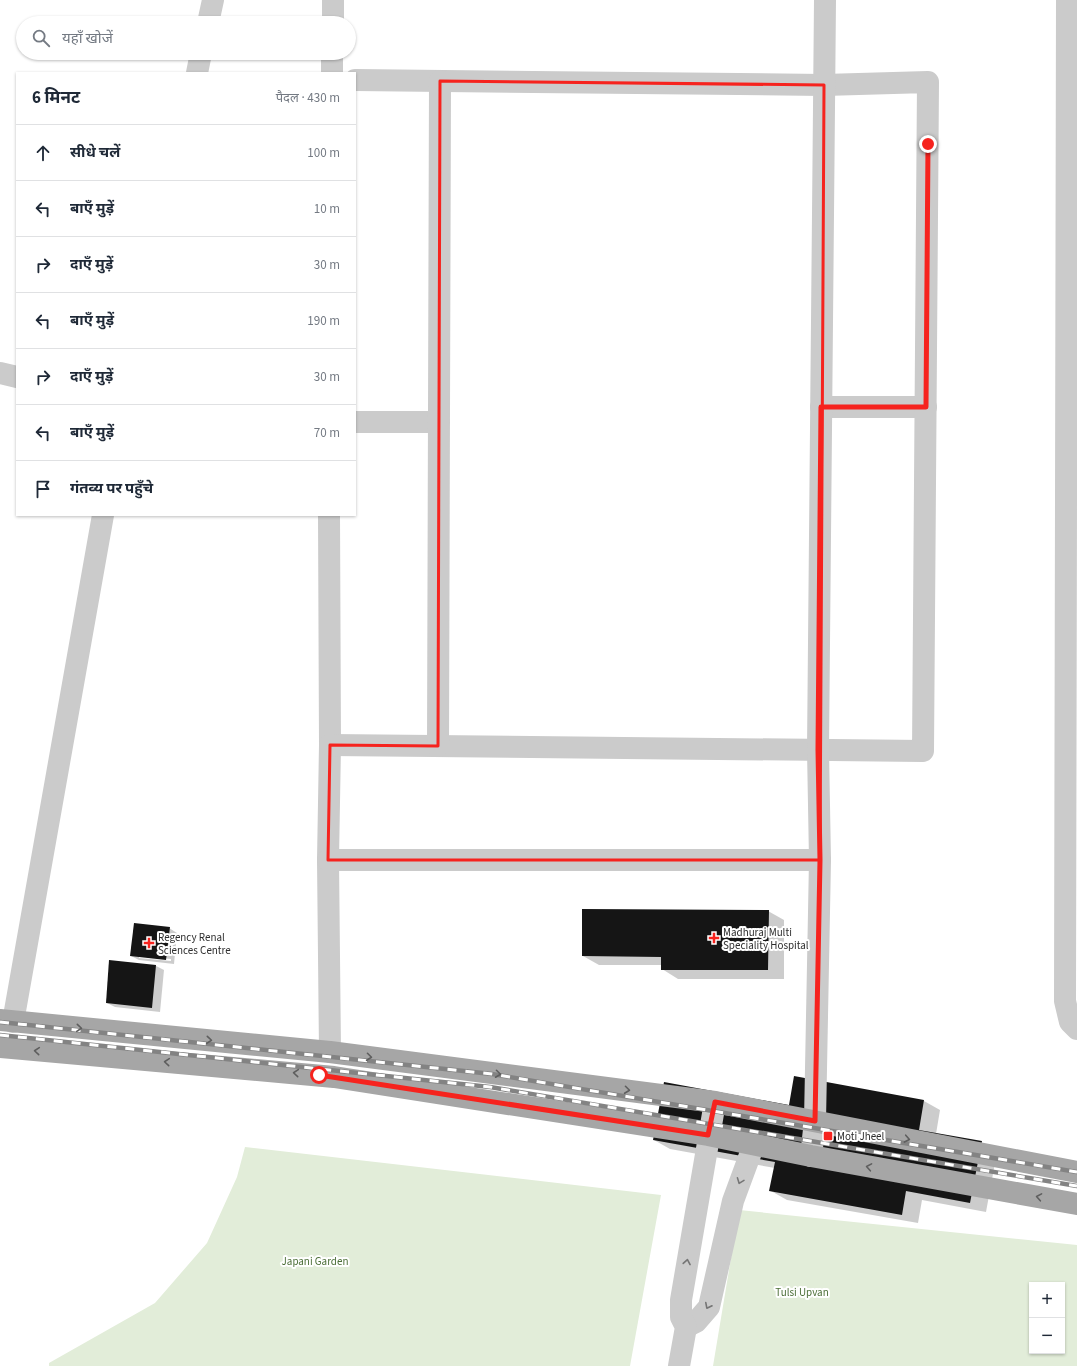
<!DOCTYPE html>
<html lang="hi">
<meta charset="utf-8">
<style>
:root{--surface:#fff;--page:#f6f6f7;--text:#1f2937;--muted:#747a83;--line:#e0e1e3}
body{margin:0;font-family:"Source Sans 3","Noto Sans Devanagari",sans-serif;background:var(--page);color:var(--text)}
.controls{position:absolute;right:12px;bottom:12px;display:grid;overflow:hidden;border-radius:0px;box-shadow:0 1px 3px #0004}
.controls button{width:36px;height:36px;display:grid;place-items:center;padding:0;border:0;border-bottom:1px solid var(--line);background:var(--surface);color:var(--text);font:20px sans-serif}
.stop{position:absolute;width:12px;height:12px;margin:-9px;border:3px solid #f6231e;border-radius:50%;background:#fff}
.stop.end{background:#f6231e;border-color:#fff;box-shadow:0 1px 4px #0008}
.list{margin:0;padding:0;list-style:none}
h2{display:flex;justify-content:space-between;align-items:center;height:52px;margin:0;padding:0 16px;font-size:17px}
h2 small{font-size:13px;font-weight:400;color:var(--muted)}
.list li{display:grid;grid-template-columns:26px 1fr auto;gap:12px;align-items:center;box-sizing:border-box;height:56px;padding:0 16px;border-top:1px solid var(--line)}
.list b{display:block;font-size:15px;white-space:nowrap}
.list em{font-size:13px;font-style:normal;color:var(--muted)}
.icon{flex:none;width:22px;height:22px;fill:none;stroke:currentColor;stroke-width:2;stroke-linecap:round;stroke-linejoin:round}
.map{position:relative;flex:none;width:1077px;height:1366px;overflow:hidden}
.search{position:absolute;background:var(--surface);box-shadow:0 1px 3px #0004;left:16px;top:16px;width:340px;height:44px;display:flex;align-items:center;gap:10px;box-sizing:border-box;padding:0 14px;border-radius:22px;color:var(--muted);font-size:15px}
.panel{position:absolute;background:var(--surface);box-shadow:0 1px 3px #0004;left:16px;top:72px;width:340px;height:444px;border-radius:0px}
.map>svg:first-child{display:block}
</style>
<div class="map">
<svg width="1077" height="1366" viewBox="0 0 1077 1366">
<rect width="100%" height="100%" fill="#fff"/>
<g fill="#e2edd9" fill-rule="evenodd">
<polygon points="245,1147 661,1195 630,1366 49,1366 49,1363 155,1303 207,1243 237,1177"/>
<path d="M739,1210l338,35v121h-364zM1032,1285h30v66h-30z"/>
</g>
<g fill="#0003" fill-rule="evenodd">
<polygon points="768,911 784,920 784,979 678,979 662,969 662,965 599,965 583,956"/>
<path d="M169,928l8,5 -3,31 -35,-4 -8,-4zM139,956l32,3v2l-32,-3z"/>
<polygon points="156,966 164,970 160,1012 115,1007 107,1003"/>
<polygon points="795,1078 924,1101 940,1110 936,1134 997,1152 986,1212 922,1200 918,1223 787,1200 771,1191 775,1168 670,1149 654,1140 790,1106"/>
</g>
<g fill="#151515">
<polygon points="582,909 769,910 768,970 661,970 661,957 582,956"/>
<polygon points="134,923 170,927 166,960 130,956"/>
<polygon points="109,960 156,965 152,1008 106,1003"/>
<polygon points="794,1076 924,1100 919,1130 982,1141 970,1203 906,1191 902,1215 769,1191 775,1162 653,1140 664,1082 789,1105"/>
</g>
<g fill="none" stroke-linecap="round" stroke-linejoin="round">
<g stroke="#cbcbcb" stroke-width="22">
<polyline points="1067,0 1065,1001 1070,1022 1077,1029"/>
<polyline points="208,23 213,0"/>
<polyline points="333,23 333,0"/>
<polyline points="197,73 201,53"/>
<polyline points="332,73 332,53"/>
<polyline points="0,373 17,377"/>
<polyline points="821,407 926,407"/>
<polyline points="355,422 439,422"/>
<polyline points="329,515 330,745 328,860 330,1052"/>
<polyline points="330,745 923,751 928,82 824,85 355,80"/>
<polyline points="438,746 440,81"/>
<polyline points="328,860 820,860"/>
<polyline points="13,1022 103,515"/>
<polyline points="811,1156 815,1121 820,860 818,750 825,0"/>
<polyline points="686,1327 696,1322 709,1307 733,1201 754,1144"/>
<polyline points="679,1366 686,1327 681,1317 681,1300 715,1102"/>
</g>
<g stroke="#a6a6a6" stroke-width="22">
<polyline points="0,1020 330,1052 715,1102 1077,1172"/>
<polyline points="0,1047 334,1077 708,1135 811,1156 1077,1204"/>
</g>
<defs>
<g id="rail">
<polyline points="0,1022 492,1074 1077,1172"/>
<polyline points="0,1035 490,1087 1077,1186"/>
</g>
</defs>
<use href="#rail" stroke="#838383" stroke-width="4.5"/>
<use href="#rail" stroke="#fff" stroke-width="3" stroke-dasharray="9" stroke-linecap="butt"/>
</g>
<defs><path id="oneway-chevron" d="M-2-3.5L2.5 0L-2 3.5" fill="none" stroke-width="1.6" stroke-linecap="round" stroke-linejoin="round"/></defs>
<g stroke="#5e5e5e">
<use href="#oneway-chevron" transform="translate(79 1028) rotate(5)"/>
<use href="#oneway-chevron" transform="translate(209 1040) rotate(5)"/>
<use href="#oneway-chevron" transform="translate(37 1051) rotate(-175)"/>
<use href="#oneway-chevron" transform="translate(369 1057) rotate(7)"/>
<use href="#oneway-chevron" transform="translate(167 1062) rotate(-175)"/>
<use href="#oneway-chevron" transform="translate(296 1073) rotate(-175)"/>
<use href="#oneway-chevron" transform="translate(498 1074) rotate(7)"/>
<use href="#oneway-chevron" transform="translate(627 1090) rotate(7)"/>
<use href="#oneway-chevron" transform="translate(907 1139) rotate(11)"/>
<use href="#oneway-chevron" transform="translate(869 1167) rotate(-170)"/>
<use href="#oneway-chevron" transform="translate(1039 1197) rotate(-170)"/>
</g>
<g stroke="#757575">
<use href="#oneway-chevron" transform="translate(740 1181) rotate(111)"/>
<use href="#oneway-chevron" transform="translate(687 1262) rotate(-80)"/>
<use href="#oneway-chevron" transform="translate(708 1306) rotate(117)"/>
</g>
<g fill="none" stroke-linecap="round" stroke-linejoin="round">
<polyline stroke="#f6231e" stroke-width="5" points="319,1075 708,1135 715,1102 815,1121 820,860 818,750 821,407 926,407 928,144"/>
</g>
<path fill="none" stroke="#f6231e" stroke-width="3" stroke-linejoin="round" d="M440,81l384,4 -4,775h-492l2,-115 108,1z"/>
<g fill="#f6231e" stroke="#fff" stroke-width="1.5">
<path d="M712 932h4v4h4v4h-4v4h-4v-4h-4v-4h4z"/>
<path d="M147 937h4v4h4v4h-4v4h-4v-4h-4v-4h4z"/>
<rect x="823" y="1131" width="10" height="10" rx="2"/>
</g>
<g text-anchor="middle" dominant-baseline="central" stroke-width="4" stroke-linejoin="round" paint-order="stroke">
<g font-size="11" fill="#2e2e2e" stroke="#fff" text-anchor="start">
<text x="723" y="932">Madhuraj Multi<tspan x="723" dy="13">Speciality Hospital</tspan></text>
<text x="158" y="937">Regency Renal<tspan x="158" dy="13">Sciences Centre</tspan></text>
<text x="837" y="1136">Moti Jheel</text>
</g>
<g font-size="11" fill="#4b6e37" stroke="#fff">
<text x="315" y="1261">Japani Garden</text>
<text x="802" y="1292">Tulsi Upvan</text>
</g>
</g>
</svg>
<div class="controls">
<button>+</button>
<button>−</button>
</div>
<div class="stop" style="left:319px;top:1075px"></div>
<div class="stop end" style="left:928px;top:144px"></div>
<div class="search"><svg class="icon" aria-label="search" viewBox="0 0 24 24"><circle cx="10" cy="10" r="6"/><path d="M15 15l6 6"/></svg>यहाँ खोजें</div>
<section class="panel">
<h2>6 मिनट<small>पैदल · 430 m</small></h2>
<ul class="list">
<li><svg class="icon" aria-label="ahead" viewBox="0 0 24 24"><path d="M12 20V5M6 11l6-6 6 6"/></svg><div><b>सीधे चलें</b></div><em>100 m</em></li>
<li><svg class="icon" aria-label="left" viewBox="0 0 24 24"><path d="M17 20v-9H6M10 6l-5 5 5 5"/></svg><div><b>बाएँ मुड़ें</b></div><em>10 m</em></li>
<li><svg class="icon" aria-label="right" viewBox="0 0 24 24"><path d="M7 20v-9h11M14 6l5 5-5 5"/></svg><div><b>दाएँ मुड़ें</b></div><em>30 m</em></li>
<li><svg class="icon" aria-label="left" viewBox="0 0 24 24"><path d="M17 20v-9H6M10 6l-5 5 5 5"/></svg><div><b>बाएँ मुड़ें</b></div><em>190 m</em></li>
<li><svg class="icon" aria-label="right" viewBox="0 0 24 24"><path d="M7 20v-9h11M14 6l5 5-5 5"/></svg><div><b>दाएँ मुड़ें</b></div><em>30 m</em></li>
<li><svg class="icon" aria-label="left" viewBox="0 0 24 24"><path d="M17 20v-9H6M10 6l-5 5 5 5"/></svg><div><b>बाएँ मुड़ें</b></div><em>70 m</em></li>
<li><svg class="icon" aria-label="arrive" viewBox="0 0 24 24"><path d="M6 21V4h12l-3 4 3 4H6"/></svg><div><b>गंतव्य पर पहुँचे</b></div></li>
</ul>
</section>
</div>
